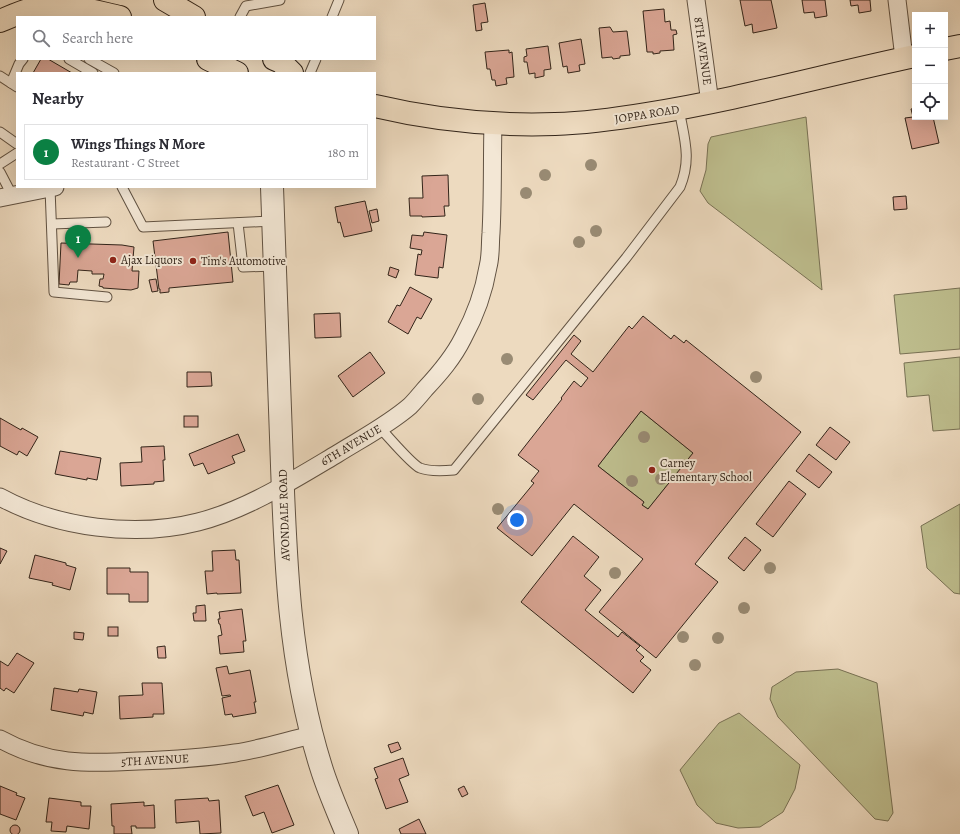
<!DOCTYPE html>
<meta charset="utf-8">
<style>
:root{--surface:#fff;--page:#f2f2f3;--text:#2b2b33;--muted:#7c7c81;--line:#e1e1e2;--accent:#0b8043}
body{margin:0;font-family:Alegreya,serif;background:var(--page);color:var(--text)}
.controls{position:absolute;right:12px;top:12px;display:grid;overflow:hidden;border-radius:0px;box-shadow:0 4px 16px #0002}
.controls button{width:36px;height:36px;display:grid;place-items:center;padding:0;border:0;border-bottom:1px solid var(--line);background:var(--surface);color:var(--text);font:20px sans-serif}
.you{position:absolute;left:517px;top:520px;width:14px;height:14px;margin:-10px;border:3px solid #fff;border-radius:50%;background:#1a73e8;box-shadow:0 0 0 6px #1a73e833}
.badge{display:grid;place-items:center;width:26px;height:26px;border-radius:50%;background:var(--accent);color:#fff;font-size:13px;font-weight:700}
.pin{position:absolute;translate:-50% -33px;filter:drop-shadow(0 1px 2px #0008)}
.pin::after{content:'';position:absolute;top:21px;width:14px;height:12px;background:inherit;clip-path:polygon(0 0,100% 0,50% 100%)}
.list{margin:0;padding:0;list-style:none}
h2{display:flex;justify-content:space-between;align-items:center;height:52px;margin:0;padding:0 16px;font-size:17px}
h2 small{font-size:13px;font-weight:400;color:var(--muted)}
.list li{display:grid;grid-template-columns:26px 1fr auto;gap:12px;align-items:center;box-sizing:border-box;height:56px;margin:0 8px 8px;padding:0 8px;border:1px solid var(--line);border-radius:0px}
.list b{display:block;font-size:15px;white-space:nowrap}
.list p{margin:0;font-size:13px;white-space:nowrap;color:var(--muted)}
.list em{font-size:13px;font-style:normal;color:var(--muted)}
.icon{flex:none;width:22px;height:22px;fill:none;stroke:currentColor;stroke-width:2;stroke-linecap:round;stroke-linejoin:round}
.map{position:relative;flex:none;width:960px;height:834px;overflow:hidden}
.search{position:absolute;background:var(--surface);box-shadow:0 4px 16px #0002;left:16px;top:16px;width:360px;height:44px;display:flex;align-items:center;gap:10px;box-sizing:border-box;padding:0 14px;border-radius:0px;color:var(--muted);font-size:15px}
.panel{position:absolute;background:var(--surface);box-shadow:0 4px 16px #0002;left:16px;top:72px;width:360px;height:116px;border-radius:0px}
.map>svg:first-child{display:block}
</style>
<div class="map">
<svg width="960" height="834" viewBox="0 0 960 834">
<rect width="100%" height="100%" fill="#eddabf"/>
<filter id="stains"><feTurbulence type="fractalNoise" baseFrequency=".005" numOctaves="4"/><feColorMatrix values="0 0 0 0 .2 0 0 0 0 .09 0 0 0 0 .02 0 0 0 .5 -.17"/></filter>
<radialGradient id="worn" r=".72"><stop offset=".6" stop-color="#630" stop-opacity="0"/><stop offset="1" stop-color="#630" stop-opacity=".3"/></radialGradient>
<g fill="#bebe8e" stroke="#787154">
<polygon points="806,117 822,290 708,203 700,191 706,170 708,144 711,137"/>
<polygon points="960,288 960,349 900,354 894,295"/>
<polygon points="960,357 960,429 933,431 929,395 907,397 904,363"/>
<polygon points="641,411 693,453 648,509 642,505 644,502 598,466"/>
<polygon points="960,504 960,594 954,593 927,568 921,526"/>
<polygon points="838,669 877,683 893,813 888,821 875,819 778,717 770,699 772,687 796,672"/>
<polygon points="739,713 800,765 795,789 783,812 760,827 738,828 716,823 697,805 680,770 719,723"/>
</g>
<g fill="#daa695" stroke="#322419" fill-rule="evenodd">
<polygon points="740,0 771,0 777,28 753,33 752,24 745,26"/>
<polygon points="802,0 825,0 827,16 815,18 814,12 804,13"/>
<polygon points="850,0 870,0 871,11 859,13 858,5 851,6"/>
<polygon points="485,3 488,22 481,23 482,30 476,31 473,5"/>
<polygon points="664,9 665,22 670,21 671,30 676,30 677,34 673,35 674,50 660,51 660,53 653,54 653,52 647,52 643,11"/>
<polygon points="610,27 613,32 627,31 630,55 620,56 620,58 613,59 612,57 602,58 599,28"/>
<polygon points="581,39 585,64 579,65 580,71 568,73 567,66 563,67 559,43"/>
<polygon points="548,46 551,69 544,70 544,76 535,78 535,73 529,74 527,62 524,62 524,57 527,56 526,49"/>
<polygon points="509,50 509,53 512,52 514,77 506,78 507,84 496,86 495,80 492,80 490,69 487,69 485,52"/>
<polygon points="41,59 48,59 72,73 33,73"/>
<polygon points="915,108 915,117 933,117 939,143 912,149 905,118 913,117 911,109"/>
<polygon points="448,175 449,206 444,206 445,216 422,217 422,216 410,216 409,198 423,198 422,176"/>
<polygon points="906,196 907,209 894,210 893,197"/>
<polygon points="365,201 372,231 344,237 340,222 338,223 335,207"/>
<polygon points="377,209 379,221 372,223 369,211"/>
<polygon points="228,232 233,282 169,288 169,292 160,293 160,289 159,289 153,241"/>
<polygon points="424,232 447,235 443,268 439,267 438,278 415,275 418,254 421,255 422,250 410,248 412,235 423,236"/>
<polygon points="61,243 122,245 134,247 132,271 139,271 138,288 131,290 103,288 103,287 99,286 100,279 103,279 104,274 92,274 92,271 78,270 77,282 70,282 69,285 59,284"/>
<polygon points="390,267 399,270 396,278 388,275"/>
<polygon points="156,279 158,291 152,292 149,280"/>
<polygon points="410,287 432,299 421,319 417,317 408,334 388,322 397,305 400,306"/>
<polygon points="340,313 341,337 315,338 314,314"/>
<path d="M643,316l28,23 3,-4 10,8 2,-3 115,92 -106,132 23,18 -62,76 -57,-46 44,-53 -69,-55 -42,52 -35,-28 37,-45 -3,-2 8,-10 -21,-16 44,-56 -1,-1 13,-17 7,6 7,-9 -22,-18 -33,40 -7,-5 48,-60 7,6 -10,13 22,18 36,-46 3,3zM641,411l52,42 -45,56 -6,-4 2,-3 -46,-36z"/>
<polygon points="370,352 385,373 353,397 338,376"/>
<polygon points="187,372 211,372 212,386 187,387"/>
<rect x="184" y="416" width="14" height="11"/>
<polygon points="0,418 21,430 22,428 38,437 27,456 19,451 17,455 0,446"/>
<polygon points="830,427 850,442 836,460 816,445"/>
<polygon points="238,434 245,451 232,456 235,463 208,474 203,463 194,466 189,454"/>
<polygon points="164,446 165,460 163,460 164,481 154,482 154,484 121,486 120,463 142,462 141,447"/>
<polygon points="60,451 101,458 97,480 87,478 87,480 55,474"/>
<polygon points="809,454 832,472 819,488 796,471"/>
<polygon points="789,481 806,494 773,537 756,524"/>
<polygon points="573,536 599,557 584,576 601,590 585,610 618,637 622,632 640,646 636,650 644,657 640,661 651,670 633,693 521,602"/>
<polygon points="745,537 761,550 744,571 728,558"/>
<polygon points="0,548 7,551 0,564"/>
<polygon points="235,550 236,560 239,560 241,593 217,594 217,593 207,594 205,571 213,571 212,551"/>
<polygon points="35,555 66,563 66,565 76,568 70,590 52,585 53,583 29,578"/>
<polygon points="107,568 130,568 130,572 148,572 148,602 129,602 129,594 107,594"/>
<polygon points="205,605 206,621 194,621 193,613 196,613 196,606"/>
<polygon points="242,609 246,641 243,641 244,652 220,654 218,636 222,635 220,624 219,624 218,619 220,619 219,612"/>
<rect x="108" y="627" width="10" height="9"/>
<polygon points="74,632 84,633 83,640 74,639"/>
<polygon points="165,646 166,658 158,658 157,647"/>
<polygon points="17,653 34,663 14,693 6,688 4,691 0,688 0,661 8,666"/>
<polygon points="227,666 229,674 250,670 256,702 254,702 256,713 233,717 232,714 225,715 222,698 231,696 230,695 222,696 216,668"/>
<polygon points="142,683 162,683 164,714 153,714 153,717 120,719 119,696 143,695"/>
<polygon points="54,688 78,692 79,689 97,692 93,714 84,712 83,716 51,710"/>
<polygon points="398,742 401,749 391,753 388,745"/>
<polygon points="403,758 409,775 399,779 408,802 386,809 375,779 378,778 374,768"/>
<polygon points="278,785 294,825 272,833 264,812 253,816 245,796"/>
<polygon points="0,786 17,793 16,795 25,798 16,820 0,814"/>
<polygon points="464,786 468,794 462,797 458,789"/>
<polygon points="49,798 81,802 81,806 91,806 89,829 67,826 66,832 51,831 52,822 46,822"/>
<polygon points="208,798 209,801 219,800 221,833 200,834 199,821 176,823 175,800"/>
<polygon points="144,802 144,806 154,805 155,828 136,828 136,826 131,826 132,834 114,834 114,826 112,826 111,804"/>
<polygon points="419,819 426,834 401,834 399,829"/>
<circle cx="15" cy="830" r="5"/>
</g>
<g fill="none" stroke-linecap="round" stroke-linejoin="round">
<defs>
<g id="service">
<polyline points="240,17 246,6 280,0"/>
<polyline points="332,17 339,0"/>
<polyline points="69,59 93,73"/>
<polyline points="89,59 114,73"/>
<polyline points="310,73 316,59"/>
<polyline points="0,76 17,87"/>
<polyline points="11,83 19,64 23,59"/>
<polyline points="0,132 17,144"/>
<polyline points="0,164 17,153"/>
<polyline points="0,172 12,195"/>
<polyline points="122,187 143,227 273,221"/>
<polyline points="50,188 54,292 107,297"/>
<polyline points="238,223 243,267 275,266"/>
<polyline points="52,224 106,222"/>
<path d="M380,428c8,8 31,36 40,40 10,4 23,3 34,2l172,-212 54,-71c12,-29 4,-49 -1,-78"/>
</g>
<g id="minor">
<polyline points="696,0 710,103"/>
<polyline points="897,0 904,58"/>
<polyline points="0,198 55,187"/>
<path d="M0,497c57,31 135,41 198,25 48,-12 97,-43 139,-68 24,-15 51,-29 73,-48 5,-5 10,-11 15,-17 15,-16 28,-31 38,-51 12,-22 21,-47 25,-71 3,-11 2,-23 3,-34 2,-36 1,-73 2,-110"/>
<path d="M0,739c47,26 87,25 138,22 33,-1 65,-3 97,-8 26,-4 51,-12 77,-18"/>
</g>
<path id="tertiary" d="M272,187c3,83 6,167 9,250 4,112 6,222 40,330 7,23 17,45 26,67"/>
<g id="primary">
<polyline points="165,0 194,17"/>
<path d="M0,21c14,-6 29,-13 44,-15 19,-4 57,7 76,11"/>
<polyline points="945,49 960,46"/>
<polyline points="208,59 237,73"/>
<polyline points="274,59 281,62 292,73"/>
<path d="M375,106c59,14 120,20 180,18 31,-1 61,-5 91,-10 90,-14 179,-39 269,-58"/>
</g>
</defs>
<use href="#service" stroke="#615242" stroke-width="11"/>
<use href="#minor" stroke="#615242" stroke-width="19"/>
<use href="#tertiary" stroke="#615242" stroke-width="24"/>
<use href="#primary" stroke="#322419" stroke-width="24"/>
<use href="#service" stroke="#f3e7d5" stroke-width="9"/>
<use href="#minor" stroke="#f3e7d5" stroke-width="17"/>
<use href="#tertiary" stroke="#f3e7d5" stroke-width="22"/>
<use href="#primary" stroke="#eddabf" stroke-width="22"/>
</g>
<g fill="#998b74">
<circle cx="591" cy="165" r="6"/>
<circle cx="545" cy="175" r="6"/>
<circle cx="526" cy="193" r="6"/>
<circle cx="596" cy="231" r="6"/>
<circle cx="579" cy="242" r="6"/>
<circle cx="507" cy="359" r="6"/>
<circle cx="756" cy="377" r="6"/>
<circle cx="478" cy="399" r="6"/>
<circle cx="644" cy="437" r="6"/>
<circle cx="661" cy="479" r="6"/>
<circle cx="632" cy="481" r="6"/>
<circle cx="498" cy="509" r="6"/>
<circle cx="770" cy="568" r="6"/>
<circle cx="615" cy="573" r="6"/>
<circle cx="744" cy="608" r="6"/>
<circle cx="683" cy="637" r="6"/>
<circle cx="718" cy="638" r="6"/>
<circle cx="695" cy="665" r="6"/>
</g>
<g fill="#8f2418" stroke="#f3e7d5" stroke-width="1.5">
<circle cx="113" cy="260" r="4"/>
<circle cx="193" cy="261" r="4"/>
<circle cx="652" cy="470" r="4"/>
</g>
<g text-anchor="middle" dominant-baseline="central" stroke-width="4" stroke-linejoin="round" paint-order="stroke">
<g font-size="12" fill="#322419" stroke="#f3e7d5">
<text transform="translate(703 51) rotate(82)">8TH AVENUE</text>
<text transform="translate(647 114) rotate(-9)">JOPPA ROAD</text>
<text transform="translate(351 445) rotate(-31)">6TH AVENUE</text>
<text transform="translate(284 515) rotate(-92)">AVONDALE ROAD</text>
<text transform="translate(155 760) rotate(-3)">5TH AVENUE</text>
</g>
<g font-size="12" fill="#322419" stroke="#f3e7d5" text-anchor="start">
<text x="121" y="260">Ajax Liquors</text>
<text x="201" y="261">Tim's Automotive</text>
<text x="660" y="463">Carney<tspan x="660" dy="14">Elementary School</tspan></text>
</g>
</g>
<rect width="100%" height="100%" filter="url(#stains)"/>
<rect width="100%" height="100%" fill="url(#worn)"/>
</svg>
<div class="controls">
<button>+</button>
<button>−</button>
<button><svg class="icon" aria-label="locate" viewBox="0 0 24 24"><circle cx="12" cy="12" r="6"/><path d="M12 2v4M12 18v4M2 12h4M18 12h4"/></svg></button>
</div>
<div class="you"></div>
<div class="pin badge" style="left:78px;top:258px">1</div>
<div class="search"><svg class="icon" aria-label="search" viewBox="0 0 24 24"><circle cx="10" cy="10" r="6"/><path d="M15 15l6 6"/></svg>Search here</div>
<section class="panel">
<h2>Nearby<small></small></h2>
<ul class="list">
<li><span class="badge">1</span><div><b>Wings Things N More</b><p>Restaurant · C Street</p></div><em>180 m</em></li>
</ul>
</section>
</div>
